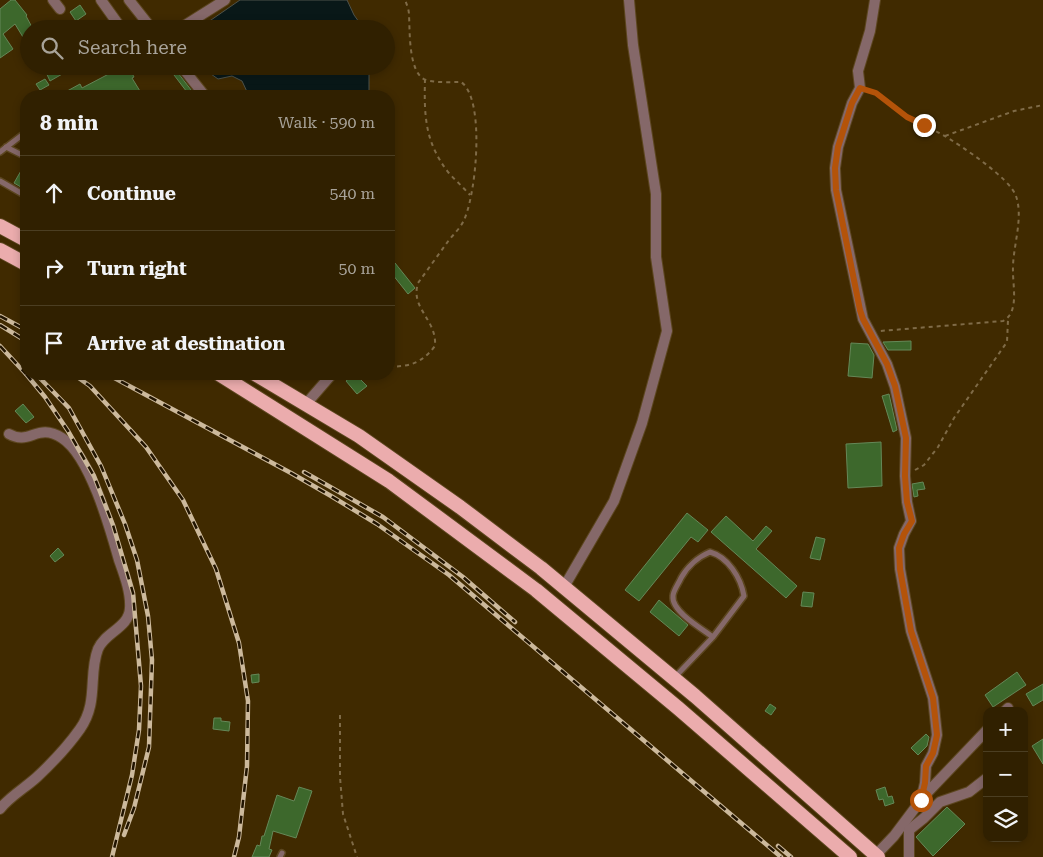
<!DOCTYPE html>
<meta charset="utf-8">
<style>
:root{--surface:#302000;--page:#38280a;--text:#f1f3f6;--muted:#a8a399;--line:#4b3e22}
body{margin:0;font-family:"Roboto Serif",serif;background:var(--page);color:var(--text)}
.controls{position:absolute;right:15px;bottom:15px;display:grid;overflow:hidden;border-radius:10px;box-shadow:0 2px 8px #0003}
.controls button{width:45px;height:45px;display:grid;place-items:center;padding:0;border:0;border-bottom:1px solid var(--line);background:var(--surface);color:var(--text);font:25px sans-serif}
.stop{position:absolute;width:15px;height:15px;margin:-11px;border:4px solid #b45309;border-radius:50%;background:#fff}
.stop.end{background:#b45309;border-color:#fff;box-shadow:0 1px 5px #0008}
.list{margin:0;padding:0;list-style:none}
h2{display:flex;justify-content:space-between;align-items:center;height:65px;margin:0;padding:0 20px;font-size:21px}
h2 small{font-size:16px;font-weight:400;color:var(--muted)}
.list li{display:grid;grid-template-columns:32px 1fr auto;gap:15px;align-items:center;box-sizing:border-box;height:75px;padding:0 20px;border-top:1px solid var(--line)}
.list b{display:block;font-size:19px;white-space:nowrap}
.list em{font-size:16px;font-style:normal;color:var(--muted)}
.icon{flex:none;width:28px;height:28px;fill:none;stroke:currentColor;stroke-width:2;stroke-linecap:round;stroke-linejoin:round}
.map{position:relative;flex:none;width:1043px;height:857px;overflow:hidden}
.search{position:absolute;background:var(--surface);box-shadow:0 2px 8px #0003;left:20px;top:20px;width:375px;height:55px;display:flex;align-items:center;gap:12px;box-sizing:border-box;padding:0 18px;border-radius:28px;color:var(--muted);font-size:19px}
.panel{position:absolute;background:var(--surface);box-shadow:0 2px 8px #0003;left:20px;top:90px;width:375px;height:290px;border-radius:20px}
.map>svg:first-child{display:block}
</style>
<div class="map">
<svg width="1043" height="857" viewBox="0 0 1043 857">
<rect width="100%" height="100%" fill="#402a00"/>
<g fill="#091818" stroke="#4e534b">
<polygon points="240,0 347,0 354,15 364,29 198,29"/>
<polygon points="206,66 369,66 369,96 249,96 242,81 232,76 218,79 211,74"/>
</g>
<g fill="#3d682c" stroke="#658858">
<polygon points="11,0 15,0 27,15 26,16 33,29 29,29 29,47 15,24 3,34 13,49 0,58 0,9"/>
<polygon points="80,5 86,14 76,21 70,12"/>
<polygon points="48,66 61,66 64,73 50,81 44,68"/>
<polygon points="124,66 128,66 134,77 132,78 143,96 91,96 89,92 81,96 58,96 80,84 82,88"/>
<polygon points="178,73 195,95 194,96 190,96 174,75"/>
<polygon points="45,79 49,85 40,90 36,84"/>
<polygon points="26,162 26,190 14,183"/>
<polygon points="395,263 415,288 408,294 389,270"/>
<polygon points="911,341 911,350 888,350 883,342"/>
<polygon points="851,343 868,344 874,355 872,378 848,376"/>
<polygon points="355,374 367,386 357,394 346,381"/>
<polygon points="889,394 897,430 893,432 882,396"/>
<polygon points="23,404 34,417 26,423 15,411"/>
<polygon points="881,442 882,486 848,488 846,444"/>
<polygon points="923,482 925,489 917,490 918,496 914,497 912,484"/>
<polygon points="687,513 708,530 698,542 691,537 639,601 625,590"/>
<polygon points="726,516 753,541 766,526 772,531 756,549 797,586 786,598 711,532"/>
<polygon points="816,537 825,539 820,560 810,558"/>
<polygon points="58,548 64,555 55,562 50,556"/>
<polygon points="803,592 814,593 812,607 801,606"/>
<polygon points="659,600 688,625 679,636 650,612"/>
<polygon points="1017,672 1026,685 993,707 985,695"/>
<polygon points="259,674 259,682 252,683 251,675"/>
<polygon points="1043,684 1043,700 1033,706 1026,694"/>
<polygon points="770,704 776,708 771,715 765,711"/>
<polygon points="214,718 221,718 221,721 230,722 229,731 213,729"/>
<polygon points="926,734 929,737 927,746 918,755 911,748"/>
<polygon points="1043,739 1043,764 1032,746"/>
<polygon points="299,787 312,791 296,838 273,831 269,849 272,850 269,857 252,857 257,845 260,846 262,836 264,836 277,795 294,801"/>
<polygon points="885,787 888,797 892,796 894,803 885,806 883,799 879,800 876,790"/>
<polygon points="947,807 965,824 933,856 916,837"/>
</g>
<g fill="none" stroke-linecap="round" stroke-linejoin="round">
<defs>
<g id="service">
<polyline points="6,147 26,157"/>
<polyline points="0,152 26,132"/>
<polyline points="0,181 26,196"/>
<path d="M674,678l39,-41 31,-41c-3,-18 -16,-39 -34,-44 -12,5 -23,15 -29,26 -2,5 -8,13 -8,18 -2,15 29,33 40,41"/>
<polyline points="280,857 282,853"/>
</g>
<g id="minor">
<polyline points="53,0 60,9"/>
<polyline points="101,0 121,28"/>
<polyline points="129,0 152,29"/>
<polyline points="179,29 225,0"/>
<polyline points="181,66 205,96"/>
<polyline points="306,404 332,374"/>
<polyline points="564,587 614,501 642,423 667,331 656,257 656,194 633,45 629,0"/>
<polyline points="1005,711 1008,708"/>
<polyline points="923,797 987,730"/>
<path d="M0,809c9,-12 25,-21 37,-32 15,-14 31,-31 43,-48 19,-27 8,-54 18,-80 7,-17 31,-21 32,-41 1,-16 -6,-34 -11,-48 -9,-32 -29,-104 -57,-122 -25,-16 -32,8 -53,-4"/>
<polyline points="874,857 894,836 921,800 925,783 926,766 933,753 937,735 933,698 911,631 900,569 899,548 904,534 911,521 907,502 905,476 906,438 895,387 887,364 863,319 836,190 835,168 838,147 852,103 860,88 858,71 870,31 875,0"/>
<polyline points="909,857 909,830 924,818 940,802 969,792 987,778"/>
</g>
<g id="trunk">
<polyline points="0,226 26,240"/>
<polyline points="0,250 26,264"/>
<polyline points="219,374 389,481 536,590 678,708 850,857"/>
<polyline points="255,374 359,436 460,507 541,568 695,696 878,857"/>
</g>
</defs>
<use href="#service" stroke="#5c461f" stroke-width="8"/>
<use href="#minor" stroke="#5c461f" stroke-width="12"/>
<use href="#trunk" stroke="#5c461f" stroke-width="16"/>
<g stroke="#7f6b47" stroke-width="2" stroke-dasharray="4 4" stroke-linecap="butt">
<path d="M425,79c-1,37 0,63 23,93 7,8 15,15 22,23"/>
<path d="M868,90c15,5 24,17 38,26 11,8 25,12 37,19 17,10 67,43 73,61 8,23 -4,52 -3,76 0,15 6,41 -10,49l-123,10"/>
<polyline points="945,136 1014,111 1043,105"/>
<path d="M389,367c21,-1 32,-3 46,-21 2,-27 -25,-37 -17,-63 10,-14 21,-29 31,-43 5,-6 11,-12 14,-18 13,-24 23,-123 -2,-140 -11,0 -24,1 -35,-2 -18,-6 -16,-50 -17,-65 0,-5 -2,-10 -4,-15"/>
<polyline points="915,470 924,465 938,447 954,418 1007,342 1008,320"/>
<polyline points="340,715 340,777 343,814 357,857"/>
</g>
<use href="#service" stroke="#856869" stroke-width="5"/>
<use href="#minor" stroke="#856869" stroke-width="10"/>
<use href="#trunk" stroke="#ebacad" stroke-width="14"/>
<defs>
<g id="rail">
<polyline points="0,316 26,330"/>
<polyline points="0,325 26,341"/>
<polyline points="0,346 26,374"/>
<polyline points="26,374 45,397 68,431 94,476 113,525 133,593 141,686 139,730 132,775 112,857"/>
<polyline points="36,374 69,408 101,466 125,524 137,560 148,616 152,660 149,747 134,808 124,835"/>
<polyline points="73,374 90,386 146,447 183,500 216,569 239,643 248,701 247,766 239,837 234,857"/>
<polyline points="107,374 291,473 331,496 377,524 449,575 781,857"/>
<polyline points="304,472 383,517 463,577 515,622"/>
<polyline points="778,846 791,857"/>
</g>
</defs>
<use href="#rail" stroke="#ccb99c" stroke-width="4.5"/>
<use href="#rail" stroke="#211401" stroke-width="2.5" stroke-dasharray="8" stroke-linecap="butt"/>
</g>
<g fill="none" stroke-linecap="round" stroke-linejoin="round">
<polyline stroke="#b45309" stroke-width="6" points="921,800 925,783 926,766 933,753 937,735 933,698 911,631 900,569 899,548 904,534 912,521 907,502 905,476 906,438 895,386 887,364 863,319 860,310 836,190 835,168 838,147 852,103 860,88 876,93 907,117 924,125"/>
</g>
</svg>
<div class="controls">
<button>+</button>
<button>−</button>
<button><svg class="icon" aria-label="layers" viewBox="0 0 24 24"><path d="M12 4l9 5-9 5-9-5zM3 14l9 5 9-5"/></svg></button>
</div>
<div class="stop" style="left:921px;top:800px"></div>
<div class="stop end" style="left:924px;top:125px"></div>
<div class="search"><svg class="icon" aria-label="search" viewBox="0 0 24 24"><circle cx="10" cy="10" r="6"/><path d="M15 15l6 6"/></svg>Search here</div>
<section class="panel">
<h2>8 min<small>Walk · 590 m</small></h2>
<ul class="list">
<li><svg class="icon" aria-label="ahead" viewBox="0 0 24 24"><path d="M12 20V5M6 11l6-6 6 6"/></svg><div><b>Continue</b></div><em>540 m</em></li>
<li><svg class="icon" aria-label="right" viewBox="0 0 24 24"><path d="M7 20v-9h11M14 6l5 5-5 5"/></svg><div><b>Turn right</b></div><em>50 m</em></li>
<li><svg class="icon" aria-label="arrive" viewBox="0 0 24 24"><path d="M6 21V4h12l-3 4 3 4H6"/></svg><div><b>Arrive at destination</b></div></li>
</ul>
</section>
</div>
